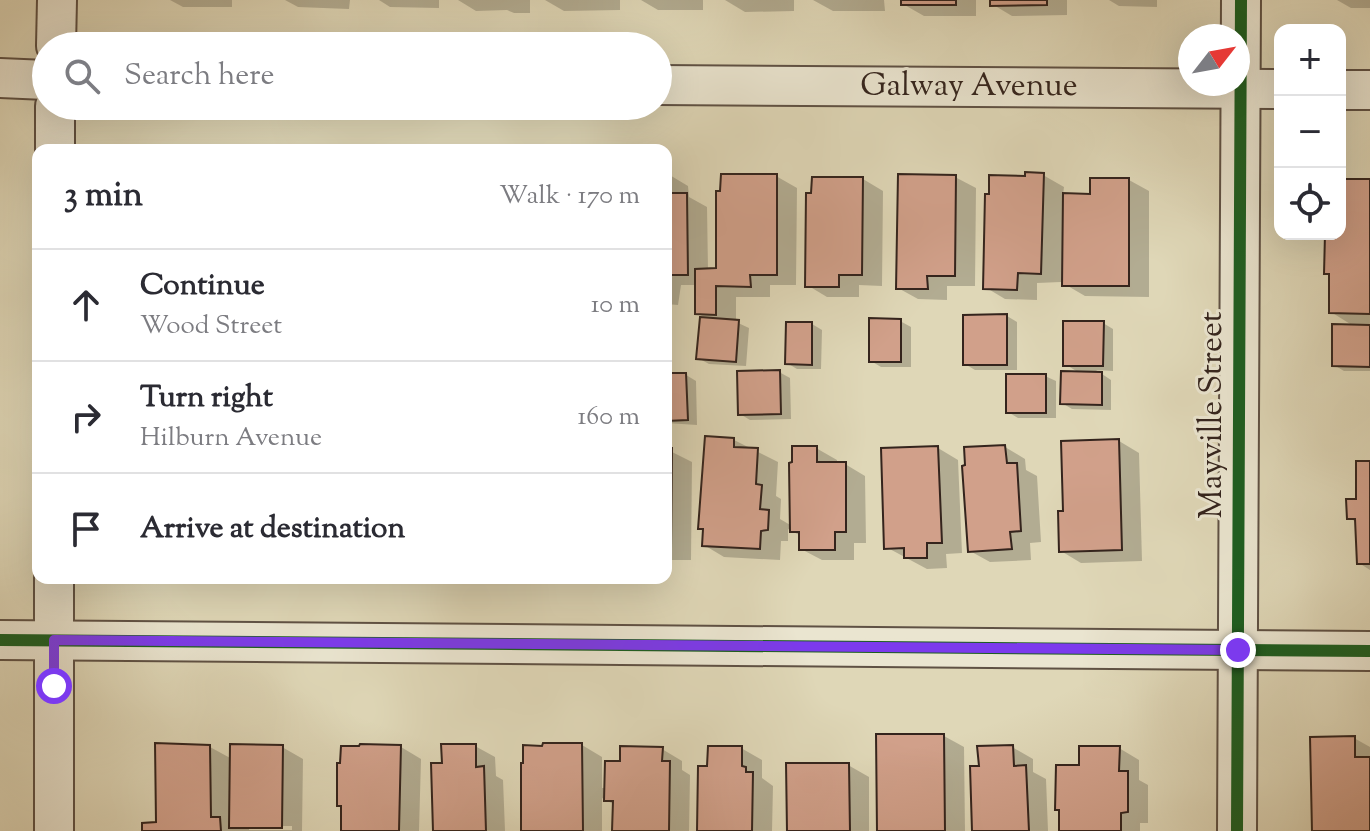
<!DOCTYPE html>
<meta charset="utf-8">
<style>
:root{--surface:#fff;--page:#f7f7f7;--text:#2b2b33;--muted:#7c7c81;--line:#e1e1e2}
body{margin:0;font-family:"Sorts Mill Goudy",serif;background:var(--page);color:var(--text)}
.controls{position:absolute;right:24px;top:24px;display:grid;overflow:hidden;border-radius:16px;box-shadow:0 8px 32px #0002}
.controls button{width:72px;height:72px;display:grid;place-items:center;padding:0;border:0;border-bottom:2px solid var(--line);background:var(--surface);color:var(--text);font:40px sans-serif}
.compass{position:absolute;left:1178px;top:24px;width:72px;height:72px;border-radius:50%;background:var(--surface);box-shadow:0 8px 32px #0002;rotate:59deg}
.stop{position:absolute;width:24px;height:24px;margin:-18px;border:6px solid #7c3aed;border-radius:50%;background:#fff}
.stop.end{background:#7c3aed;border-color:#fff;box-shadow:0 2px 8px #0008}
.list{margin:0;padding:0;list-style:none}
h2{display:flex;justify-content:space-between;align-items:center;height:104px;margin:0;padding:0 32px;font-size:34px}
h2 small{font-size:26px;font-weight:400;color:var(--muted)}
.list li{display:grid;grid-template-columns:52px 1fr auto;gap:24px;align-items:center;box-sizing:border-box;height:112px;padding:0 32px;border-top:2px solid var(--line)}
.list b{display:block;font-size:30px;white-space:nowrap}
.list p{margin:0;font-size:26px;white-space:nowrap;color:var(--muted)}
.list em{font-size:26px;font-style:normal;color:var(--muted)}
.icon{flex:none;width:44px;height:44px;fill:none;stroke:currentColor;stroke-width:2;stroke-linecap:round;stroke-linejoin:round}
.map{position:relative;flex:none;width:1370px;height:831px;overflow:hidden}
.search{position:absolute;background:var(--surface);box-shadow:0 8px 32px #0002;left:32px;top:32px;width:640px;height:88px;display:flex;align-items:center;gap:20px;box-sizing:border-box;padding:0 28px;border-radius:44px;color:var(--muted);font-size:30px}
.panel{position:absolute;background:var(--surface);box-shadow:0 8px 32px #0002;left:32px;top:144px;width:640px;height:440px;border-radius:16px}
.map>svg:first-child{display:block}
</style>
<div class="map">
<svg width="1370" height="831" viewBox="0 0 1370 831">
<rect width="100%" height="100%" fill="#dfd7b7"/>
<filter id="stains"><feTurbulence type="fractalNoise" baseFrequency=".0025" numOctaves="4"/><feColorMatrix values="0 0 0 0 .2 0 0 0 0 .09 0 0 0 0 .02 0 0 0 .5 -.17"/></filter>
<radialGradient id="worn" r=".72"><stop offset=".6" stop-color="#630" stop-opacity="0"/><stop offset="1" stop-color="#630" stop-opacity=".3"/></radialGradient>
<g fill="#0003" fill-rule="evenodd">
<polygon points="170,0 232,0 232,7 183,7"/>
<polygon points="285,0 350,0 349,9 298,7"/>
<polygon points="379,0 439,0 439,8 390,7"/>
<polygon points="458,0 530,0 530,13 514,13 507,10 476,11"/>
<polygon points="545,0 620,0 620,10 564,11"/>
<polygon points="641,0 703,0 703,10 658,10"/>
<polygon points="725,0 794,0 794,11 745,12"/>
<polygon points="813,0 884,0 885,11 833,11"/>
<polygon points="903,0 976,0 976,16 924,16 903,4"/>
<polygon points="992,0 1067,0 1067,15 1012,16 992,4"/>
<polygon points="1109,0 1157,0 1157,7 1119,6"/>
<polygon points="1337,0 1370,0 1370,8 1351,8"/>
<polygon points="668,174 688,186 689,197 707,207 708,270 718,270 776,176 797,188 796,285 770,285 770,297 736,297 736,322 749,328 746,366 709,364 698,358 709,320 697,313 697,285 681,285 678,305 666,304 666,175"/>
<polygon points="1043,175 1064,187 1063,195 1092,196 1129,180 1149,191 1149,297 1085,296 1061,282 1037,283 1037,300 1005,299 985,287 1027,178"/>
<polygon points="955,177 976,188 975,286 947,286 947,300 918,299 898,288"/>
<polygon points="863,179 883,191 882,286 859,285 859,297 827,297 807,285"/>
<polygon points="1340,181 1370,181 1370,371 1344,371 1334,365 1355,327 1331,312 1331,276 1326,273 1327,234 1340,234"/>
<polygon points="1007,316 1017,322 1017,370 975,370 965,364"/>
<polygon points="900,321 911,327 911,367 881,367 871,361"/>
<polygon points="1103,323 1113,329 1113,371 1096,370 1111,380 1111,410 1072,409 1062,403 1081,374 1065,364"/>
<polygon points="812,324 822,330 821,369 797,369 787,363"/>
<polygon points="779,372 790,378 791,419 750,420 740,414"/>
<polygon points="666,375 686,375 696,381 697,425 666,423"/>
<polygon points="1045,376 1056,381 1056,418 1018,418 1008,412"/>
<polygon points="734,440 778,462 776,496 781,499 780,519 792,526 816,448 837,460 837,464 845,464 865,476 866,543 854,543 854,560 822,560 801,549 801,536 788,529 788,541 781,541 780,560 724,557 704,545 705,531 700,528"/>
<polygon points="1119,441 1139,453 1142,561 1081,563 1061,551 1065,513"/>
<polygon points="1005,447 1025,459 1026,470 1037,476 1041,542 1030,543 1031,560 990,562 970,551"/>
<polygon points="938,448 958,460 962,553 946,554 947,568 927,569 886,547"/>
<polygon points="666,449 692,462 691,560 666,560"/>
<polygon points="1370,463 1370,570 1359,563 1358,523 1349,518 1358,501"/>
<polygon points="944,736 964,747 965,831 879,831"/>
<polygon points="1354,738 1370,747 1370,831 1314,831"/>
<polygon points="582,745 602,757 602,788 606,788 622,763 662,749 682,761 682,770 690,775 689,831 614,831 615,805 602,798 602,831 523,831"/>
<polygon points="475,746 495,757 496,776 503,780 505,831 435,831 444,765"/>
<path d="M210,747l22,12 50,-12 21,12 -1,72h-158l14,-7zM249,826h43v4h-43z"/>
<polygon points="401,747 421,759 419,831 343,831 343,808 339,805"/>
<polygon points="1012,747 1033,759 1033,772 1046,779 1048,831 974,831 981,768"/>
<polygon points="741,748 762,760 762,778 773,786 772,831 700,831 709,768"/>
<polygon points="1119,748 1139,760 1139,780 1148,785 1148,823 1140,823 1140,831 1061,831 1081,767"/>
<polygon points="848,765 869,777 869,831 789,831"/>
</g>
<g fill="#d1a08a" stroke="#34241d" stroke-width="2">
<rect x="901" y="0" width="55" height="5"/>
<polygon points="990,0 1047,0 1047,5 990,6"/>
<polygon points="669,172 669,193 687,193 688,275 666,275 666,173"/>
<polygon points="1025,172 1044,173 1041,274 1018,273 1017,290 983,289 985,194 989,194 989,175 1025,176"/>
<polygon points="721,174 777,174 777,275 750,275 751,287 716,286 716,315 695,314 695,269 716,268 716,191 720,191"/>
<polygon points="898,174 956,175 955,276 927,276 928,289 896,289"/>
<polygon points="812,177 863,177 862,275 839,275 839,287 805,287 806,193 811,193"/>
<polygon points="1090,178 1129,178 1129,286 1062,286 1063,193 1090,194"/>
<polygon points="1340,179 1370,179 1370,314 1329,313 1329,274 1324,274 1325,234 1340,234"/>
<polygon points="1007,314 1007,365 963,365 963,315"/>
<polygon points="700,317 739,320 736,362 696,359"/>
<polygon points="869,318 901,319 901,362 869,362"/>
<polygon points="1063,321 1104,321 1103,366 1063,366"/>
<polygon points="786,322 812,322 812,365 785,364"/>
<polygon points="1332,324 1370,325 1370,367 1332,366"/>
<polygon points="780,370 781,414 738,415 737,371"/>
<polygon points="1061,371 1102,372 1102,405 1060,404"/>
<polygon points="666,373 686,373 688,420 666,421"/>
<rect x="1006" y="374" width="40" height="39"/>
<polygon points="705,436 734,438 734,447 758,448 756,484 762,485 760,509 769,510 768,530 761,531 760,549 702,546 703,529 698,529"/>
<polygon points="1119,439 1122,550 1059,552 1058,511 1063,511 1061,441"/>
<polygon points="1005,445 1007,463 1017,463 1021,531 1010,532 1012,549 968,552 962,466 965,465 964,447"/>
<polygon points="792,446 817,446 817,462 846,462 846,532 835,532 835,550 799,550 799,532 790,532 789,463 792,462"/>
<polygon points="938,446 942,543 927,543 927,558 904,558 904,548 884,549 881,448"/>
<polygon points="666,448 672,448 671,550 666,549"/>
<polygon points="1356,461 1370,461 1370,564 1357,564 1355,519 1347,519 1346,499 1356,499"/>
<polygon points="876,734 944,734 945,831 877,831"/>
<polygon points="1355,736 1355,757 1370,757 1370,831 1312,831 1310,737"/>
<polygon points="155,743 210,745 211,817 220,817 221,831 142,831 142,823 156,822"/>
<polygon points="543,743 582,743 583,831 521,831 521,763 523,763 523,745 542,746"/>
<polygon points="230,744 283,745 282,828 229,828"/>
<polygon points="360,744 401,745 399,831 341,831 341,806 337,806 337,763 340,763 341,746 359,746"/>
<polygon points="441,744 476,744 476,767 484,766 486,831 433,831 431,763 442,763"/>
<polygon points="1013,745 1014,766 1026,765 1029,831 972,831 970,766 979,766 977,746"/>
<polygon points="620,746 663,747 662,761 670,761 669,831 612,831 613,801 604,801 605,761 620,761"/>
<polygon points="708,746 742,746 742,766 746,767 746,772 753,772 752,831 697,831 698,766 707,766"/>
<polygon points="1079,746 1120,746 1119,771 1128,771 1128,812 1121,813 1121,831 1059,831 1059,810 1055,810 1056,765 1079,765"/>
<polygon points="786,763 849,763 850,831 787,831"/>
</g>
<g fill="none" stroke-linecap="round" stroke-linejoin="round">
<defs>
<g id="minor">
<polyline points="56,46 57,0"/>
<polyline points="0,78 46,80"/>
<polyline points="658,85 1280,89"/>
<polyline points="1340,90 1370,90"/>
<polyline points="55,150 55,106"/>
<polyline points="54,578 54,831"/>
<polyline points="0,640 1370,651"/>
<polyline points="1237,831 1241,0"/>
</g>
</defs>
<use href="#minor" stroke="#5f5144" stroke-width="42"/>
<use href="#minor" stroke="#eae5d0" stroke-width="38"/>
<defs>
<g id="cycleway">
<polyline points="0,640 1370,651"/>
<polyline points="1237,831 1241,0"/>
</g>
</defs>
<use href="#cycleway" stroke="#eae5d0" stroke-width="17"/>
<use href="#cycleway" stroke="#1b5e20" stroke-width="12"/>
</g>
<g fill="none" stroke-linecap="round" stroke-linejoin="round">
<polyline stroke="#7c3aed" stroke-width="10" points="54,686 54,640 1238,650"/>
</g>
<g text-anchor="middle" dominant-baseline="central" stroke-width="6" stroke-linejoin="round" paint-order="stroke">
<g font-size="32" fill="#34241d" stroke="#eae5d0">
<text x="969" y="87">Galway Avenue</text>
<text transform="translate(1213 415) rotate(-90)">Mayville Street</text>
</g>
</g>
<rect width="100%" height="100%" filter="url(#stains)"/>
<rect width="100%" height="100%" fill="url(#worn)"/>
</svg>
<div class="controls">
<button>+</button>
<button>−</button>
<button><svg class="icon" aria-label="locate" viewBox="0 0 24 24"><circle cx="12" cy="12" r="6"/><path d="M12 2v4M12 18v4M2 12h4M18 12h4"/></svg></button>
</div>
<svg class="compass" viewBox="-18 -18 36 36"><path d="M0-13l5 13h-10z" fill="#e53935"/><path d="M0 13l5-13h-10z" fill="#7c7c81"/></svg>
<div class="stop" style="left:54px;top:686px"></div>
<div class="stop end" style="left:1238px;top:650px"></div>
<div class="search"><svg class="icon" aria-label="search" viewBox="0 0 24 24"><circle cx="10" cy="10" r="6"/><path d="M15 15l6 6"/></svg>Search here</div>
<section class="panel">
<h2>3 min<small>Walk · 170 m</small></h2>
<ul class="list">
<li><svg class="icon" aria-label="ahead" viewBox="0 0 24 24"><path d="M12 20V5M6 11l6-6 6 6"/></svg><div><b>Continue</b><p>Wood Street</p></div><em>10 m</em></li>
<li><svg class="icon" aria-label="right" viewBox="0 0 24 24"><path d="M7 20v-9h11M14 6l5 5-5 5"/></svg><div><b>Turn right</b><p>Hilburn Avenue</p></div><em>160 m</em></li>
<li><svg class="icon" aria-label="arrive" viewBox="0 0 24 24"><path d="M6 21V4h12l-3 4 3 4H6"/></svg><div><b>Arrive at destination</b></div></li>
</ul>
</section>
</div>
